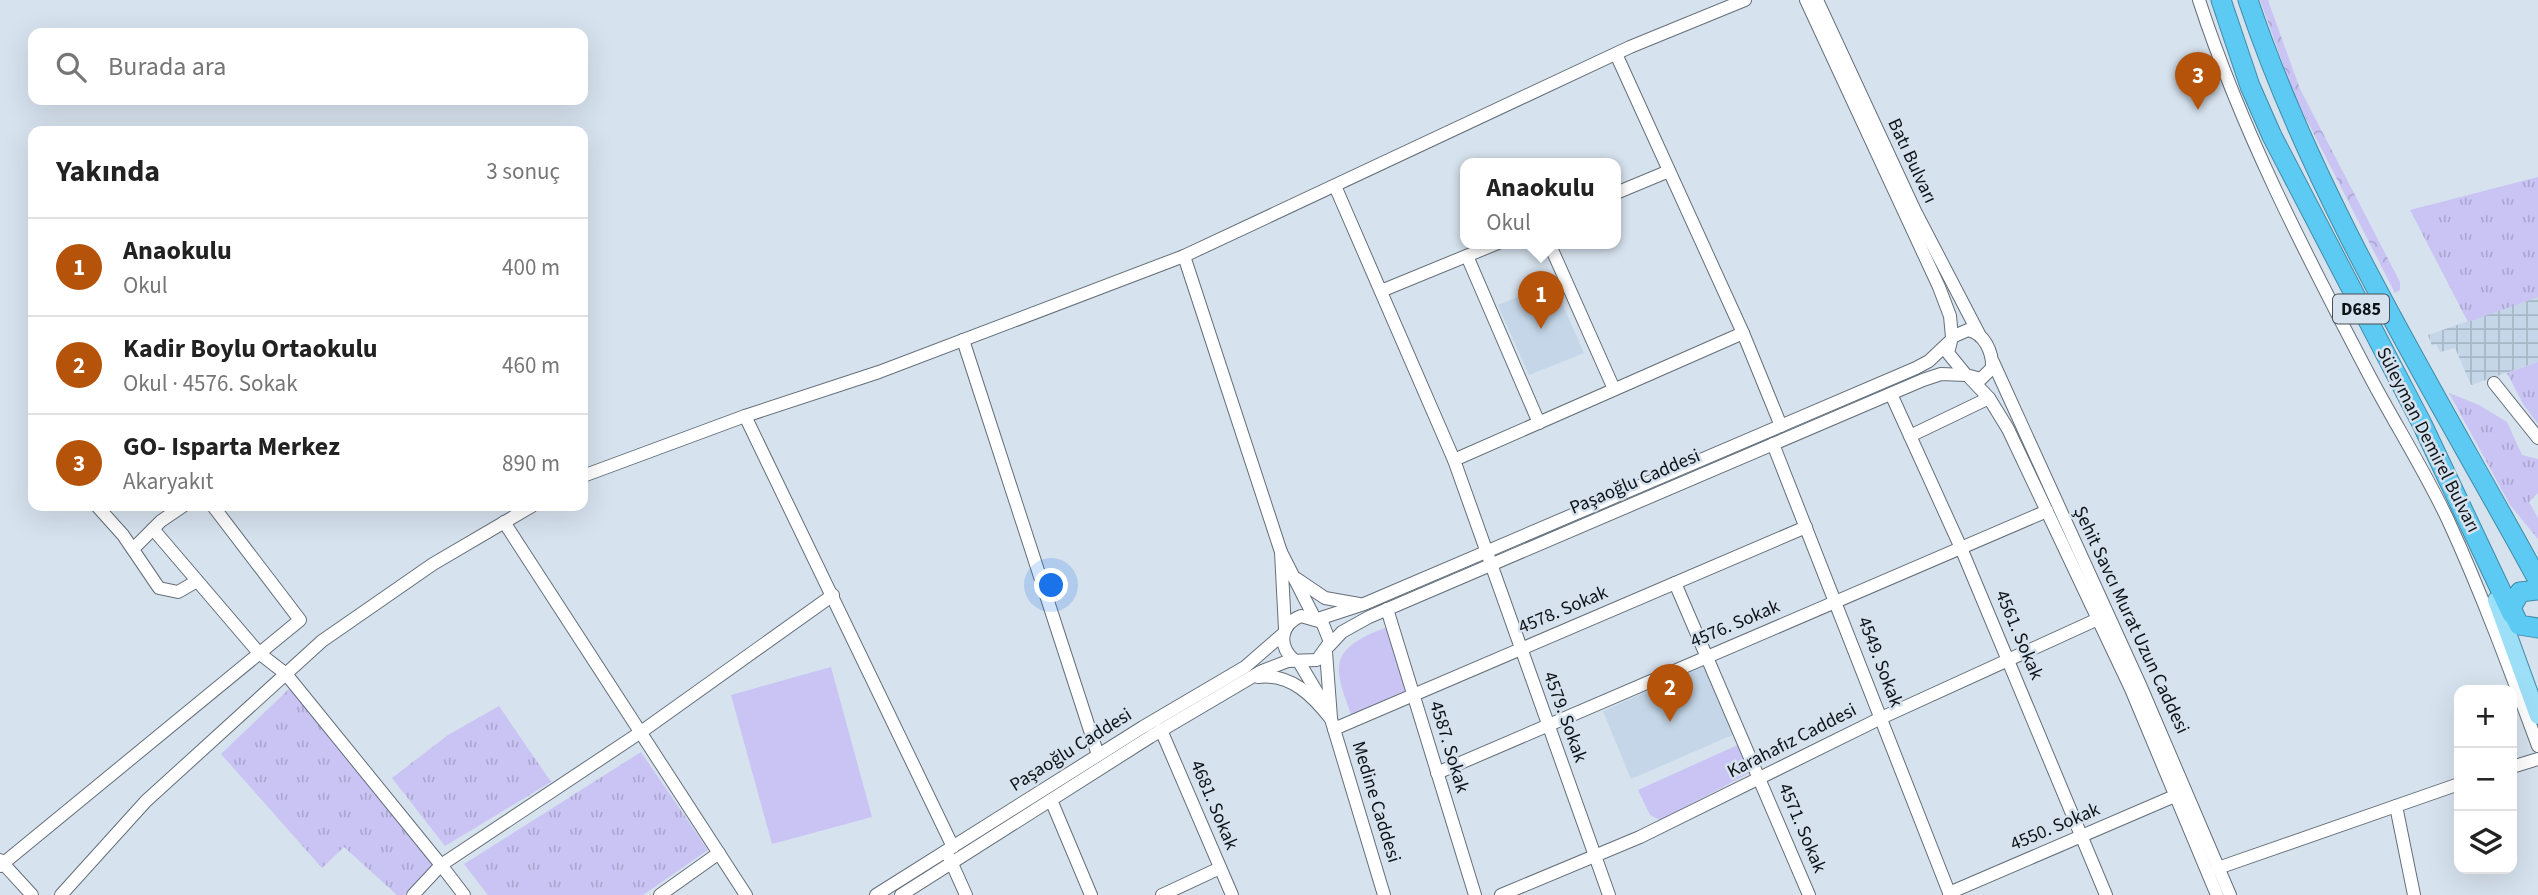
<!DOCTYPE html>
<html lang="tr">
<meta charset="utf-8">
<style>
:root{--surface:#fff;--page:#f2f2f2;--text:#222;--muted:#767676;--line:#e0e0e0;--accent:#b45309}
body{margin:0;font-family:"Source Sans 3",sans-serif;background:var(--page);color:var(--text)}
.controls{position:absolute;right:21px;bottom:21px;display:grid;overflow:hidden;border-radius:14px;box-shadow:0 7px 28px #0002}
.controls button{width:63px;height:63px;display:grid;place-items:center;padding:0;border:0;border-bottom:2px solid var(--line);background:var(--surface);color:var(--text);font:35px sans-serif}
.you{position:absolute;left:1052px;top:586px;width:24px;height:24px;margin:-18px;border:5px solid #fff;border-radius:50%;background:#1a73e8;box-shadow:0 0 0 10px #1a73e833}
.badge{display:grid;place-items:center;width:46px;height:46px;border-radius:50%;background:var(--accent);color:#fff;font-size:23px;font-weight:700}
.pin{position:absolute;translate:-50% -58px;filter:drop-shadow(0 2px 4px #0008)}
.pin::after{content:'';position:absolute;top:37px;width:24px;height:21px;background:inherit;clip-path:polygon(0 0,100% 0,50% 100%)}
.popup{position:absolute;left:1460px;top:158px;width:161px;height:91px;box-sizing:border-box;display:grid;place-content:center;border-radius:14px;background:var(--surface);filter:drop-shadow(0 2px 5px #0005);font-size:23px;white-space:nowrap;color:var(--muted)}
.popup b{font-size:26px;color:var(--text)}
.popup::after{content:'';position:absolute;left:50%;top:100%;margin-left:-14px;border:14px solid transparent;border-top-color:var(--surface)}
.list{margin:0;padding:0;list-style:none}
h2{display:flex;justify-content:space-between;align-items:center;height:91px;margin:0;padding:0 28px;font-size:30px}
h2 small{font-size:23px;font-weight:400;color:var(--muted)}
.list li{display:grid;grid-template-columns:46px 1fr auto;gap:21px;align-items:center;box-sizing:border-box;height:98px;padding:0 28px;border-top:2px solid var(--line)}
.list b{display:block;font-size:26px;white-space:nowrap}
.list p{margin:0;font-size:23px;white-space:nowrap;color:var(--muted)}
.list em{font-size:23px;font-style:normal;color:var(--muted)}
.icon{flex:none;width:38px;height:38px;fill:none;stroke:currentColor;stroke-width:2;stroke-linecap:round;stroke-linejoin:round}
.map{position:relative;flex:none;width:2538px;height:895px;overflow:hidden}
.search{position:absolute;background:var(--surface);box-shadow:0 7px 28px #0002;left:28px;top:28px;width:560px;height:77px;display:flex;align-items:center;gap:18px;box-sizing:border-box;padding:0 24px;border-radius:14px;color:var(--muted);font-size:26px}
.panel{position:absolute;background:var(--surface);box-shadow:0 7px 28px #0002;left:28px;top:126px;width:560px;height:385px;border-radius:14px}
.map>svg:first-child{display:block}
</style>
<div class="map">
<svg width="2538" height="895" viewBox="0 0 2538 895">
<defs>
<pattern id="industrial-grid" width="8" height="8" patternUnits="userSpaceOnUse" patternTransform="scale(1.75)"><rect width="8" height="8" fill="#c4d6e8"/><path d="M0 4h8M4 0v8" fill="none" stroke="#a7b7c6"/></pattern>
<pattern id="grass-tufts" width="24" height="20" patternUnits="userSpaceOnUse" patternTransform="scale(1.75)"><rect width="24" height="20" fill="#c9c4f4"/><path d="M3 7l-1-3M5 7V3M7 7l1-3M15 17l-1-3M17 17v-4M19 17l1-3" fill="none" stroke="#aba7d0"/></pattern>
<pattern id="forest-crowns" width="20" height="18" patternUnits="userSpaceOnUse" patternTransform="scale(1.75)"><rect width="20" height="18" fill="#c9c4f4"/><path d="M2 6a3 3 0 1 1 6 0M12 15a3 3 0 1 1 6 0" fill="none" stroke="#aba7d0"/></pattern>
</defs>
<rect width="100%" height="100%" fill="#d6e2ee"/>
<g fill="#c4d6e8">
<polygon points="1553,283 1584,353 1529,375 1498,305"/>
<polygon points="1704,666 1712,669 1737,733 1631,779 1603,711"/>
</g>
<polygon fill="url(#industrial-grid)" points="2538,297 2538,362 2471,385 2455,348 2440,352 2436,344 2432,346 2428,335"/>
<g fill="url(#grass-tufts)">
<polygon points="2538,177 2538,297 2468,322 2410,210"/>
<polygon points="2538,362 2538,424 2523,404 2507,373"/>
<polygon points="2449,393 2479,405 2507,422 2522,455 2538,459 2538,493 2529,502 2538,518 2538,539 2510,505"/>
<polygon points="290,688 434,864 404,895 397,895 344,847 322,868 221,754"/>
<polygon points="499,706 551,782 445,846 392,778 448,735"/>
<polygon points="641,752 708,850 643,895 488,895 464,864"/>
</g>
<polygon fill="url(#forest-crowns)" points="2260,0 2268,0 2300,89 2400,282 2400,290 2395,293 2294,95"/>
<g fill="#c9c4f4">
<path d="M1387,627l22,67 -56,25c-20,-54 -26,-69 34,-92z"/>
<polygon points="831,667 872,817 772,844 731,695"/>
<polygon points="1742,743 1757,769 1660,820 1650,815 1638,790"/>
</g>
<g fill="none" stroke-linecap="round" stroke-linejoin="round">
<defs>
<g id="minor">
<polyline points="1806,0 1939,287 1950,316 1952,337"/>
<polyline points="1817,0 1915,211 1979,334"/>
<path d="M2199,0c42,129 105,251 168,371 26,50 57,98 81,149 34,74 62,150 90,226"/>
<polyline points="1616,54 1743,333 1781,426"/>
<polyline points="1335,186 1454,460 1609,895"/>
<polyline points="1616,193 1669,171"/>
<polyline points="1549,243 1614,389"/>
<polyline points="1184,256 1281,552"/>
<polyline points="1467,256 1539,423"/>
<polyline points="1381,291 1498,243"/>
<path d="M1968,330c16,3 25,22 24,38l-11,11 -15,-4 -18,-22 4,-16z"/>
<polyline points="963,340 1098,755"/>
<polyline points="1993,362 2141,687 2230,895"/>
<polyline points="1970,378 1989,398 2008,429 2131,689 2217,895"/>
<polyline points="2494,383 2538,438"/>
<polyline points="1891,394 1961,548 2106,895"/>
<polyline points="745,416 953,847"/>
<polyline points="1910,436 1989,398"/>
<polyline points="1773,444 1950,895"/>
<polyline points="1454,460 1743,333"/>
<polyline points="583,476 745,416 879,372 1184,256 1630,47 1745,0"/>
<polyline points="97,506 123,535 159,588 178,592 197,581"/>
<polyline points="504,522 746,895"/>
<polyline points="153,529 259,653 286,674 441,865 641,732 833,595"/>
<polyline points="133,549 161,521 183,506"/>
<polyline points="1297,579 1325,598 1359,604"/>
<polyline points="1675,583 1809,895"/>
<polyline points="1387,609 1475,895"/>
<polyline points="1318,619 1364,604 1916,368 1929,361 1949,342"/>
<polyline points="1285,629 1281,552 1314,617"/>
<polyline points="1329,646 1342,632 1369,617 1923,380 1941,374 1966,375"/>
<polyline points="1326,652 1331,718"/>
<polyline points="1299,662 1324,704"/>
<path d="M1258,677c33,-4 55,19 73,42l53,176"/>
<polyline points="1334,729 1806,527"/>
<polyline points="1161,730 1232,895"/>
<polyline points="2512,767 2538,759"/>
<polyline points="1437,773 2047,511"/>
<polyline points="1051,800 1091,895"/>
<polyline points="2396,806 2414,895"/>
<polyline points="949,857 966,895"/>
<polyline points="0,860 32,895"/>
<polyline points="0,866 300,620 213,506"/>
<polyline points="2218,868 2459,784"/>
<polyline points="1949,893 2177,795"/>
<polyline points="61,895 146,801 322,641 433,564 532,506"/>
<polyline points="413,895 441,865 464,895"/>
<polyline points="660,895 719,853"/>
<polyline points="876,895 1143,727 1245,667 1283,634"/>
<path d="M901,895l249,-158 112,-66 26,-10 29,-1 13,-18 -8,-20 -21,-6c-20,8 -24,29 -7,44"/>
<polyline points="1162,895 1220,868"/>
<polyline points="1501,895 1640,837 1881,718 2098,619"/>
</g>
<polyline id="major" points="2496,600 2538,716"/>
<g id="highway">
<polyline points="2221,0 2250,86 2272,136 2422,424 2512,614"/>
<path d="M2248,0c68,203 188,393 290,580"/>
<polyline points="2538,590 2520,592 2511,608 2519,625 2538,628"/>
</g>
</defs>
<use href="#minor" stroke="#646f79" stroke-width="14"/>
<use href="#major" stroke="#418aa6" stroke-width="18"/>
<use href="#highway" stroke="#418aa6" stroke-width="21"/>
<use href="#minor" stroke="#fff" stroke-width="12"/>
<use href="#major" stroke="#9edff8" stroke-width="16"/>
<use href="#highway" stroke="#5dcaf3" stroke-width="19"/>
</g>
<g text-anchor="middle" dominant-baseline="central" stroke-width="5" stroke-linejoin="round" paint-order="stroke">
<rect fill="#d6e2ee" stroke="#495057" stroke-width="2" x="2333" y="294.5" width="56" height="29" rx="5"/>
<g font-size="18" font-weight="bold" fill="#0d1216">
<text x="2361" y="309">D685</text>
</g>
<g font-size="19" fill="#0d1216" stroke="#d6e2ee">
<text transform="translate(1912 161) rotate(65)">Batı Bulvarı</text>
<text transform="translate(2428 440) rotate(63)">Süleyman Demirel Bulvarı</text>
<text transform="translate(1635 482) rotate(-23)">Paşaoğlu Caddesi</text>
<text transform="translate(1563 610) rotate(-23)">4578. Sokak</text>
<text transform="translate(2131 620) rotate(65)">Şehit Savcı Murat Uzun Caddesi</text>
<text transform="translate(1735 624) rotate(-23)">4576. Sokak</text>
<text transform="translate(2019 635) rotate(67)">4561. Sokak</text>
<text transform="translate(1880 662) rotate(69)">4549. Sokak</text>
<text transform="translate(1565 717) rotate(70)">4579. Sokak</text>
<text transform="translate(1792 741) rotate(-27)">Karahafız Caddesi</text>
<text transform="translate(1449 747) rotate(73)">4587. Sokak</text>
<text transform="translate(1071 750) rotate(-32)">Paşaoğlu Caddesi</text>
<text transform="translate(1376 802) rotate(73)">Medine Caddesi</text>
<text transform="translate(1214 805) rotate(67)">4681. Sokak</text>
<text transform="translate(2055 827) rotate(-23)">4550. Sokak</text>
<text transform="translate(1802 828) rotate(67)">4571. Sokak</text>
</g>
</g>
</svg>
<div class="controls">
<button>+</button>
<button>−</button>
<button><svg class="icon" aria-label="layers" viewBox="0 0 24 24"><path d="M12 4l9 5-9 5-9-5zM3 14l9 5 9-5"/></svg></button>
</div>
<div class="you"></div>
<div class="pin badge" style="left:1541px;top:329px">1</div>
<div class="popup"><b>Anaokulu</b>Okul</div>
<div class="pin badge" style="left:1670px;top:722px">2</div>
<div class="pin badge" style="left:2198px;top:110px">3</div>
<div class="search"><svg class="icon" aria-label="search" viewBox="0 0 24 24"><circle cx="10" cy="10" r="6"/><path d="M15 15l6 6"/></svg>Burada ara</div>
<section class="panel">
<h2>Yakında<small>3 sonuç</small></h2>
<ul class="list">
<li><span class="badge">1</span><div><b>Anaokulu</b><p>Okul</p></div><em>400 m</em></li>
<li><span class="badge">2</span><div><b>Kadir Boylu Ortaokulu</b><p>Okul · 4576. Sokak</p></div><em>460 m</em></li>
<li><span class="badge">3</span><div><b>GO- Isparta Merkez</b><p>Akaryakıt</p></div><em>890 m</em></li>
</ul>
</section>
</div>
